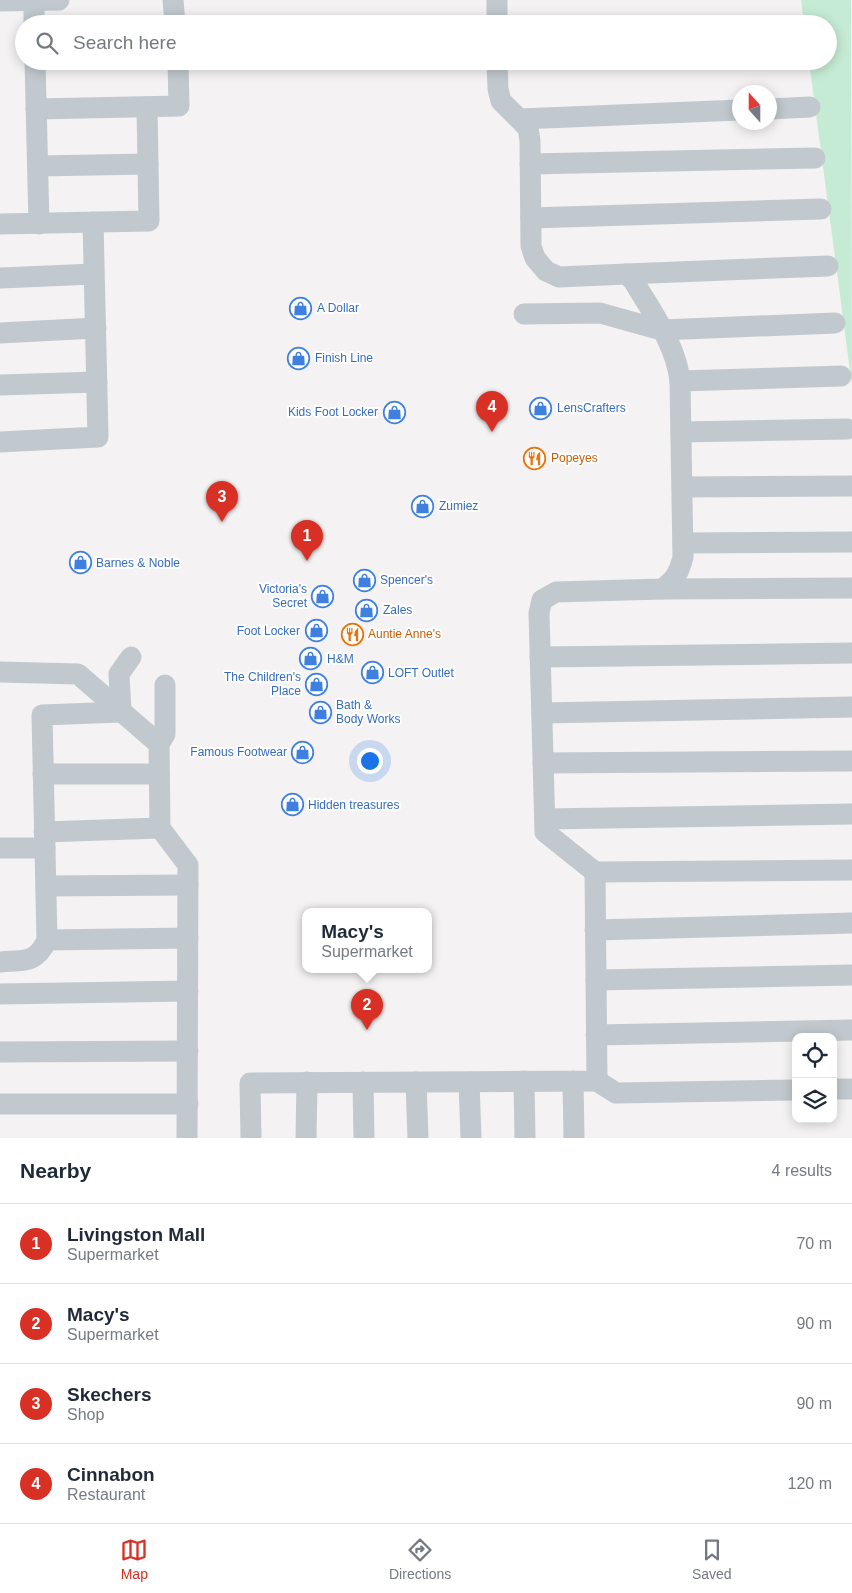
<!DOCTYPE html>
<style>
:root{--surface:#fff;--page:#f2f2f3;--text:#1f2937;--muted:#747a83;--line:#e0e1e3;--accent:#d93025}
body{margin:0;font-family:Helvetica,sans-serif;background:var(--page);color:var(--text)}
.controls{position:absolute;right:15px;bottom:15px;display:grid;overflow:hidden;border-radius:10px;box-shadow:0 2px 12px #0003}
.controls button{width:45px;height:45px;display:grid;place-items:center;padding:0;border:0;border-bottom:1px solid var(--line);background:var(--surface);color:var(--text);font:25px sans-serif}
.compass{position:absolute;left:732px;top:85px;width:45px;height:45px;border-radius:50%;background:var(--surface);box-shadow:0 2px 12px #0003;rotate:339deg}
.you{position:absolute;left:369px;top:760px;width:18px;height:18px;margin:-12px;border:4px solid #fff;border-radius:50%;background:#1a73e8;box-shadow:0 0 0 8px #1a73e833}
.badge{display:grid;place-items:center;width:32px;height:32px;border-radius:50%;background:var(--accent);color:#fff;font-size:16px;font-weight:700}
.pin{position:absolute;translate:-50% -41px;filter:drop-shadow(0 1px 2px #0008)}
.pin::after{content:'';position:absolute;top:26px;width:18px;height:15px;background:inherit;clip-path:polygon(0 0,100% 0,50% 100%)}
.popup{position:absolute;left:302px;top:908px;width:130px;height:65px;box-sizing:border-box;display:grid;place-content:center;border-radius:10px;background:var(--surface);filter:drop-shadow(0 1px 4px #0005);font-size:16px;white-space:nowrap;color:var(--muted)}
.popup b{font-size:19px;color:var(--text)}
.popup::after{content:'';position:absolute;left:50%;top:100%;margin-left:-10px;border:10px solid transparent;border-top-color:var(--surface)}
.list{margin:0;padding:0;list-style:none}
h2{display:flex;justify-content:space-between;align-items:center;height:65px;margin:0;padding:0 20px;font-size:21px}
h2 small{font-size:16px;font-weight:400;color:var(--muted)}
.list li{display:grid;grid-template-columns:32px 1fr auto;gap:15px;align-items:center;box-sizing:border-box;height:80px;padding:0 20px;border-top:1px solid var(--line)}
.list b{display:block;font-size:19px;white-space:nowrap}
.list p{margin:0;font-size:16px;white-space:nowrap;color:var(--muted)}
.list em{font-size:16px;font-style:normal;color:var(--muted)}
.icon{flex:none;width:28px;height:28px;fill:none;stroke:currentColor;stroke-width:2;stroke-linecap:round;stroke-linejoin:round}
.map{position:relative;flex:none;width:852px;height:1138px;overflow:hidden}
.search{position:absolute;background:var(--surface);box-shadow:0 2px 12px #0003;left:15px;right:15px;top:15px;height:55px;display:flex;align-items:center;gap:12px;box-sizing:border-box;padding:0 18px;border-radius:28px;color:var(--muted);font-size:19px}
.sheet{height:385px;background:var(--surface)}
nav{display:flex;justify-content:space-around;align-items:center;box-sizing:border-box;height:70px;border-top:1px solid var(--line);background:var(--surface);font-size:14px;color:var(--muted)}
nav a{display:grid;justify-items:center;gap:2px}
nav .on{color:var(--accent)}
.map>svg:first-child{display:block}
</style>
<div class="map">
<svg width="852" height="1138" viewBox="0 0 852 1138">
<rect width="100%" height="100%" fill="#f4f2f2"/>
<polygon fill="#c6ebd4" points="801,0 851,0 852,386 809,61 828,61 828,24 804,24"/>
<g fill="none" stroke-linecap="round" stroke-linejoin="round">
<g stroke="#c1c9ce" stroke-width="21">
<polyline points="34,0 34,24"/>
<polyline points="173,0 175,24"/>
<polyline points="0,1 59,0"/>
<polyline points="497,24 497,0"/>
<polyline points="35,61 39,224"/>
<polyline points="36,109 179,106 178,61"/>
<polyline points="770,109 810,107"/>
<polyline points="520,119 740,110"/>
<polyline points="530,164 815,158"/>
<polyline points="38,166 148,164"/>
<polyline points="531,218 821,209"/>
<polyline points="0,224 149,221 147,107"/>
<polyline points="626,274 828,266"/>
<polyline points="0,278 94,274"/>
<polyline points="524,314 600,313 661,330 835,323"/>
<polyline points="0,333 96,328"/>
<polyline points="680,381 841,376"/>
<polyline points="0,385 97,382"/>
<polyline points="681,432 847,429"/>
<polyline points="0,442 98,437 93,222"/>
<polyline points="682,487 852,486"/>
<polyline points="683,543 852,542"/>
<polyline points="662,589 852,588"/>
<polyline points="540,657 852,653"/>
<polyline points="0,672 78,674 159,744 160,828 188,865 187,1138"/>
<polyline points="542,713 852,707"/>
<polyline points="159,744 165,734 165,685"/>
<polyline points="543,763 852,761"/>
<polyline points="43,774 159,774"/>
<polyline points="545,819 852,814"/>
<polyline points="44,832 160,828"/>
<polyline points="0,848 45,848"/>
<polyline points="595,872 852,870"/>
<polyline points="46,886 188,885"/>
<polyline points="595,930 852,923"/>
<polyline points="47,940 188,938"/>
<path d="M0,962c23,-2 36,2 47,-22l-5,-225 79,-3 -2,-38 12,-17"/>
<polyline points="596,980 852,975"/>
<polyline points="0,994 188,991"/>
<polyline points="596,1035 852,1030"/>
<polyline points="0,1052 188,1051"/>
<polyline points="524,1081 525,1138"/>
<polyline points="573,1081 574,1138"/>
<polyline points="597,1081 616,1093 796,1090"/>
<polyline points="363,1082 364,1138"/>
<polyline points="416,1082 418,1138"/>
<polyline points="469,1082 471,1138"/>
<polyline points="833,1089 852,1089"/>
<polyline points="0,1104 188,1104"/>
<path d="M251,1138l-1,-55 347,-2 -2,-209 -50,-40 -6,-219 3,-13 14,-8 106,-3c13,-9 17,-16 21,-32l-3,-176c-4,-37 -29,-70 -47,-101l-7,-6 -67,3 -13,-6 -11,-13 -4,-12 -1,-105 -2,-13 -27,-27 -3,-12 -1,-28"/>
<polyline points="306,1138 307,1082"/>
</g>
</g>
<defs>
<symbol id="shop-ring" viewBox="-11 -11 22 22"><circle r="9.5" fill="#fff" stroke="#3f7fe0" stroke-width="1.5"/><path d="M-5-2.5h2.3a2.7 3.5 0 0 1 5.4 0H5L5.5 6h-11ZM-1.5-2.5h3a1.5 2.3 0 0 0-3 0Z" fill="#3f7fe0"/></symbol>
<symbol id="restaurant-ring" viewBox="-11 -11 22 22"><circle r="9.5" fill="#fff" stroke="#e8710a" stroke-width="1.5"/><path d="M-5-6h1v4h1v-4h1v4h1v-4h1v5L-1.5 .5V6h-2V.5L-5-1ZM5-6V6H3V1.5H1.5Q1.5-4 5-6Z" fill="#e8710a"/></symbol>
</defs>
<g fill-rule="evenodd">
<use href="#shop-ring" x="288" y="296" width="25" height="25"/>
<use href="#shop-ring" x="286" y="346" width="25" height="25"/>
<use href="#shop-ring" x="528" y="396" width="25" height="25"/>
<use href="#shop-ring" x="382" y="400" width="25" height="25"/>
<use href="#restaurant-ring" x="522" y="446" width="25" height="25"/>
<use href="#shop-ring" x="410" y="494" width="25" height="25"/>
<use href="#shop-ring" x="68" y="550" width="25" height="25"/>
<use href="#shop-ring" x="352" y="568" width="25" height="25"/>
<use href="#shop-ring" x="310" y="584" width="25" height="25"/>
<use href="#shop-ring" x="354" y="598" width="25" height="25"/>
<use href="#shop-ring" x="304" y="618" width="25" height="25"/>
<use href="#restaurant-ring" x="340" y="622" width="25" height="25"/>
<use href="#shop-ring" x="298" y="646" width="25" height="25"/>
<use href="#shop-ring" x="360" y="660" width="25" height="25"/>
<use href="#shop-ring" x="304" y="672" width="25" height="25"/>
<use href="#shop-ring" x="308" y="700" width="25" height="25"/>
<use href="#shop-ring" x="290" y="740" width="25" height="25"/>
<use href="#shop-ring" x="280" y="792" width="25" height="25"/>
</g>
<g text-anchor="middle" dominant-baseline="central" stroke-width="4" stroke-linejoin="round" paint-order="stroke">
<g font-size="12" fill="#366cbe" stroke="#fff" text-anchor="start">
<text x="317" y="308">A Dollar</text>
<text x="315" y="358">Finish Line</text>
<text x="557" y="408">LensCrafters</text>
<text x="378" y="412" text-anchor="end">Kids Foot Locker</text>
<text x="439" y="506">Zumiez</text>
<text x="96" y="563">Barnes &amp; Noble</text>
<text x="380" y="580">Spencer's</text>
<text x="307" y="589" text-anchor="end">Victoria's<tspan x="307" dy="14">Secret</tspan></text>
<text x="383" y="610">Zales</text>
<text x="300" y="631" text-anchor="end">Foot Locker</text>
<text x="327" y="659">H&amp;M</text>
<text x="388" y="673">LOFT Outlet</text>
<text x="301" y="677" text-anchor="end">The Children's<tspan x="301" dy="14">Place</tspan></text>
<text x="336" y="705">Bath &amp;<tspan x="336" dy="14">Body Works</tspan></text>
<text x="287" y="752" text-anchor="end">Famous Footwear</text>
<text x="308" y="805">Hidden treasures</text>
</g>
<g font-size="12" fill="#c56008" stroke="#fff" text-anchor="start">
<text x="551" y="458">Popeyes</text>
<text x="368" y="634">Auntie Anne's</text>
</g>
</g>
</svg>
<div class="controls">
<button><svg class="icon" aria-label="locate" viewBox="0 0 24 24"><circle cx="12" cy="12" r="6"/><path d="M12 2v4M12 18v4M2 12h4M18 12h4"/></svg></button>
<button><svg class="icon" aria-label="layers" viewBox="0 0 24 24"><path d="M12 4l9 5-9 5-9-5zM3 14l9 5 9-5"/></svg></button>
</div>
<svg class="compass" viewBox="-18 -18 36 36"><path d="M0-13l5 13h-10z" fill="#e53935"/><path d="M0 13l5-13h-10z" fill="#747a83"/></svg>
<div class="you"></div>
<div class="pin badge" style="left:307px;top:561px">1</div>
<div class="pin badge" style="left:367px;top:1030px">2</div>
<div class="popup"><b>Macy's</b>Supermarket</div>
<div class="pin badge" style="left:222px;top:522px">3</div>
<div class="pin badge" style="left:492px;top:432px">4</div>
<div class="search"><svg class="icon" aria-label="search" viewBox="0 0 24 24"><circle cx="10" cy="10" r="6"/><path d="M15 15l6 6"/></svg>Search here</div>
</div>
<section class="sheet">
<h2>Nearby<small>4 results</small></h2>
<ul class="list">
<li><span class="badge">1</span><div><b>Livingston Mall</b><p>Supermarket</p></div><em>70 m</em></li>
<li><span class="badge">2</span><div><b>Macy's</b><p>Supermarket</p></div><em>90 m</em></li>
<li><span class="badge">3</span><div><b>Skechers</b><p>Shop</p></div><em>90 m</em></li>
<li><span class="badge">4</span><div><b>Cinnabon</b><p>Restaurant</p></div><em>120 m</em></li>
</ul>
</section>
<nav>
<a class="on"><svg class="icon" aria-label="map" viewBox="0 0 24 24"><path d="M3 6l6-2 6 2 6-2v14l-6 2-6-2-6 2zM9 4v14M15 6v14"/></svg>Map</a>
<a><svg class="icon" aria-label="directions" viewBox="0 0 24 24"><path d="M12 3l9 9-9 9-9-9zM9 14v-3h6M13 9l2 2-2 2"/></svg>Directions</a>
<a><svg class="icon" aria-label="saved" viewBox="0 0 24 24"><path d="M7 4h10v16l-5-4-5 4z"/></svg>Saved</a>
</nav>
